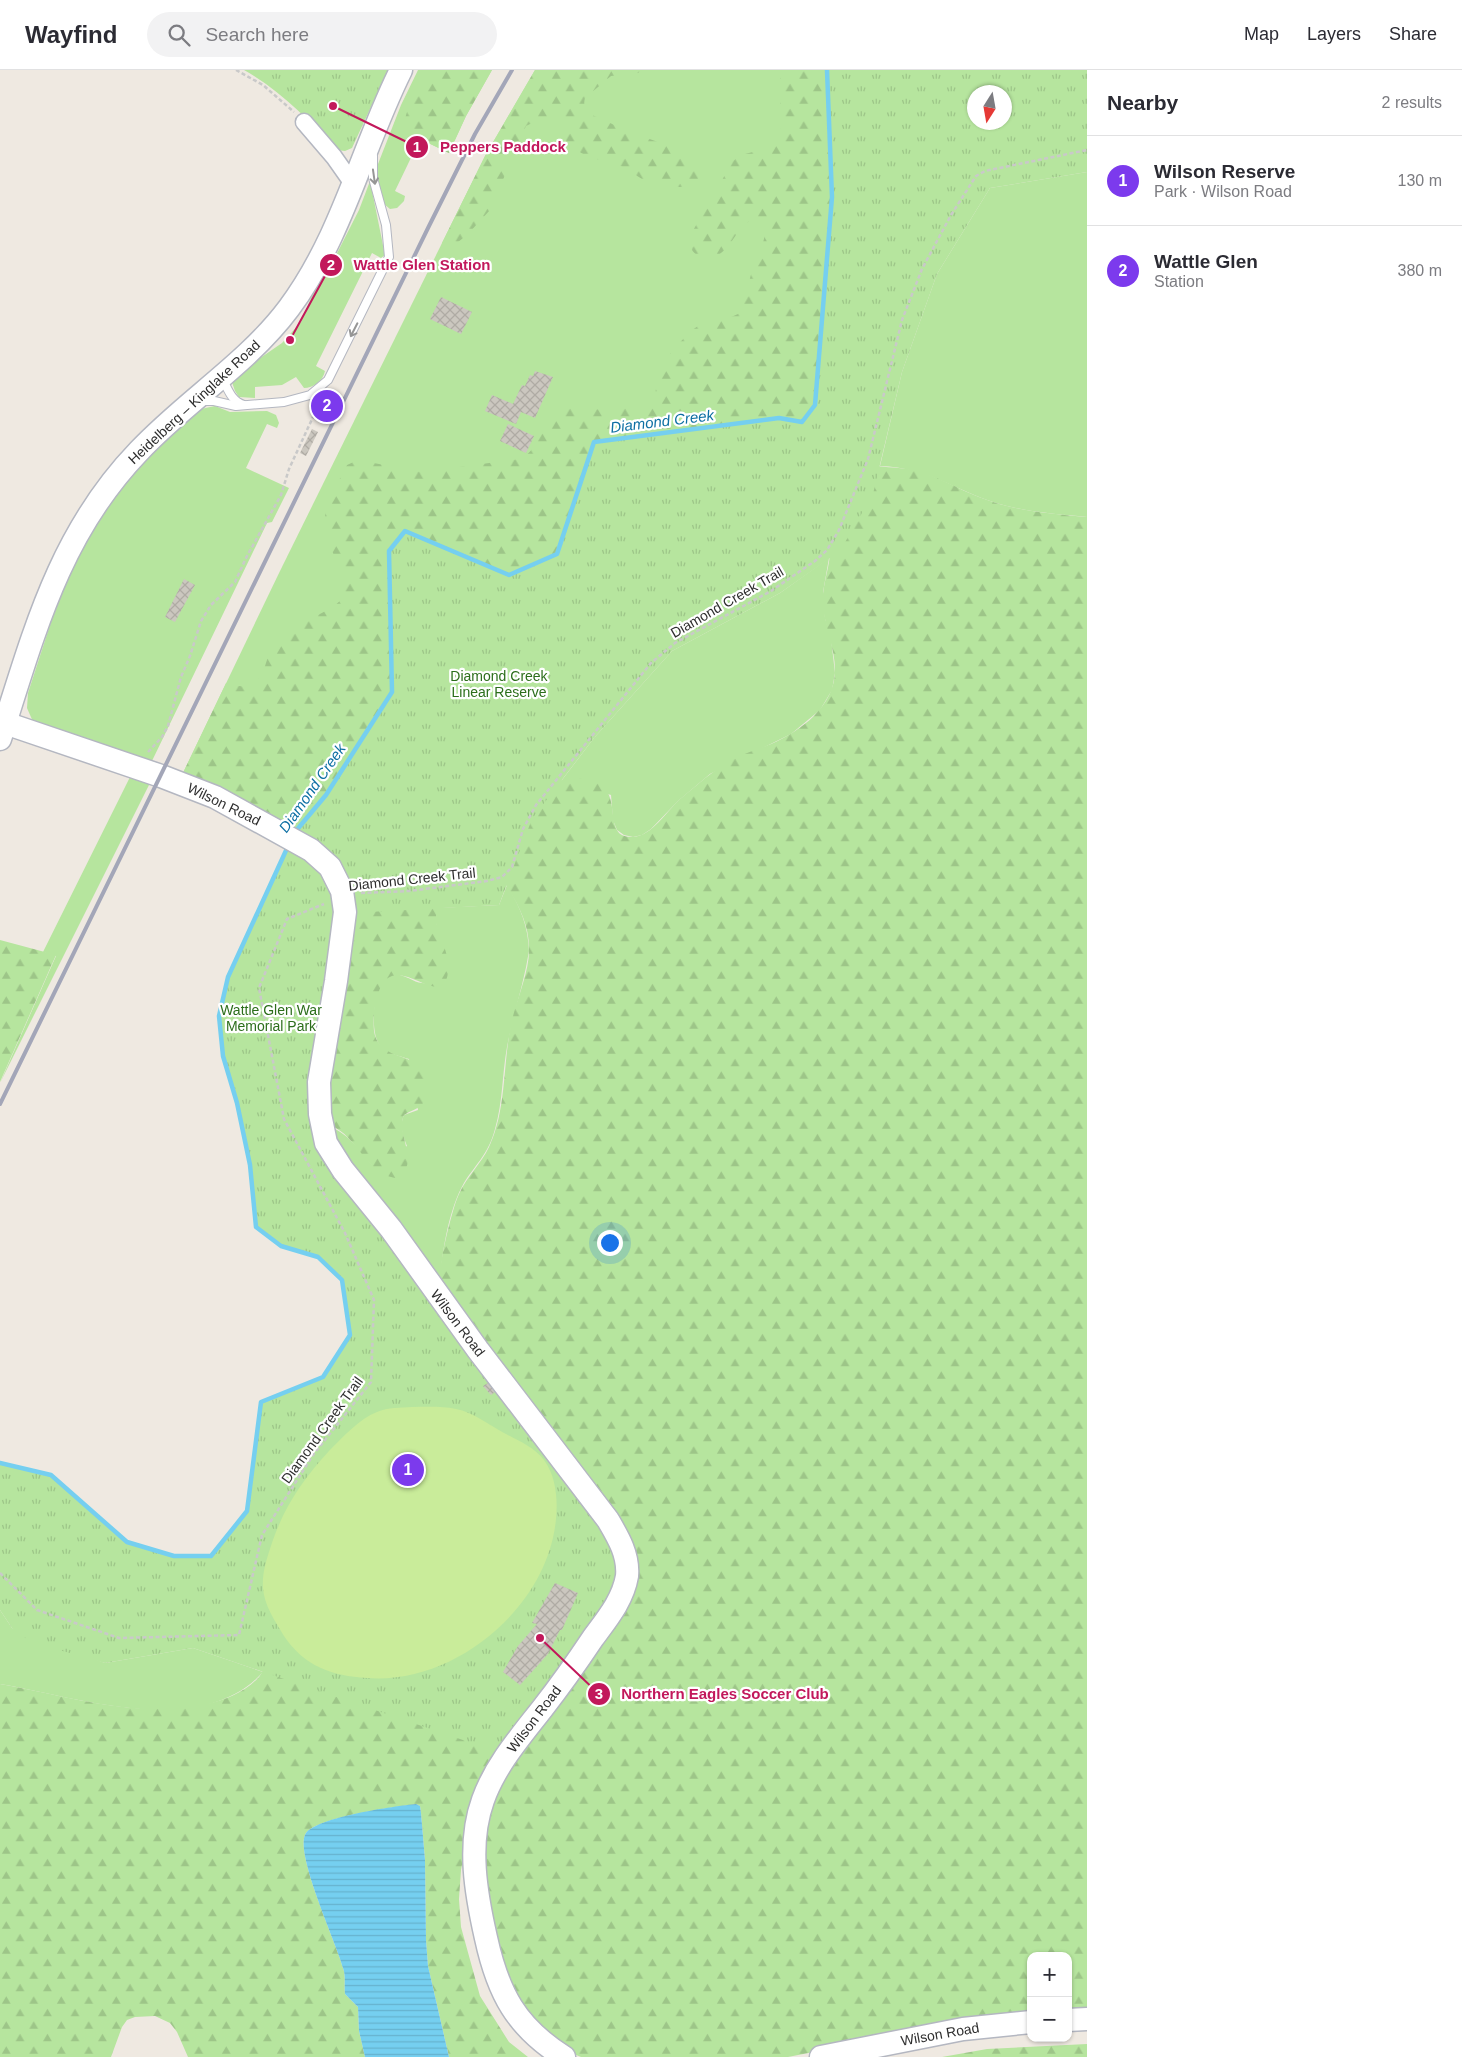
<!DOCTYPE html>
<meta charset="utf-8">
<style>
:root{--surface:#fff;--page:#f2f2f3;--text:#2b2b33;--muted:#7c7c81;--line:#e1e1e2;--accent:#7c3aed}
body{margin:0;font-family:Helvetica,sans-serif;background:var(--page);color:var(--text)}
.controls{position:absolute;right:15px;bottom:15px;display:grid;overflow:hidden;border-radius:10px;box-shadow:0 1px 4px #0004}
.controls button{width:45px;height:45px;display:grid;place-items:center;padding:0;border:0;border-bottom:1px solid var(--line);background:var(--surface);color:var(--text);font:25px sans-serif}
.compass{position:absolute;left:967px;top:15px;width:45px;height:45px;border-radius:50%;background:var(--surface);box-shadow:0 1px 4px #0004;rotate:191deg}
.you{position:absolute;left:609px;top:1172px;width:18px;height:18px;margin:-12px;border:4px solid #fff;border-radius:50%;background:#1a73e8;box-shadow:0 0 0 8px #1a73e833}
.badge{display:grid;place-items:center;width:32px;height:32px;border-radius:50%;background:var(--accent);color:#fff;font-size:16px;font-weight:700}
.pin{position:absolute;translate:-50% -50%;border:2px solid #fff;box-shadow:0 1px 5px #0006}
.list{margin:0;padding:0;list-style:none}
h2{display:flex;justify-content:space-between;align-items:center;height:65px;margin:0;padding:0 20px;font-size:21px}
h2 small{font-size:16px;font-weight:400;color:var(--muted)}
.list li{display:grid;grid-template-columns:32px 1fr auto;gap:15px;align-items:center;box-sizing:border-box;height:90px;padding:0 20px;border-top:1px solid var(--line)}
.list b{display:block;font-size:19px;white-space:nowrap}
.list p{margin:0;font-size:16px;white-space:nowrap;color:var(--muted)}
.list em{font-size:16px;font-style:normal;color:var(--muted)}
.icon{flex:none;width:28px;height:28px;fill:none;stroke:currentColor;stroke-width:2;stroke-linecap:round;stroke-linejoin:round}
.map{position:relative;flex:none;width:1087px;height:1987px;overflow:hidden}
header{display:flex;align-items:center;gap:30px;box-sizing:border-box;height:70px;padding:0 25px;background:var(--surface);border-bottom:1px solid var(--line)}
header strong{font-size:24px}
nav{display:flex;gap:28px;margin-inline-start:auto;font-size:18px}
.search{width:350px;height:45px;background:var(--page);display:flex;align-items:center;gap:12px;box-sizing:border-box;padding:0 18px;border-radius:28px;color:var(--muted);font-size:19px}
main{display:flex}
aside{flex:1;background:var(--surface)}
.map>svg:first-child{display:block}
</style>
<header>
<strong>Wayfind</strong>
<div class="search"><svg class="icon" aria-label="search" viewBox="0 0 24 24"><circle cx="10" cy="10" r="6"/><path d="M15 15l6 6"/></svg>Search here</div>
<nav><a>Map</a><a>Layers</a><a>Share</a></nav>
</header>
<main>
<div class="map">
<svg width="1087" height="1987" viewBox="0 0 1087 1987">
<defs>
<pattern id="forest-firs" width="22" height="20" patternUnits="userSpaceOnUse" patternTransform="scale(1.25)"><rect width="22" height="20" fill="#b6e59e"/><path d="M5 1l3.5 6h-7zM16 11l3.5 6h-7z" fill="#9dc588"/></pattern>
<pattern id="park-tufts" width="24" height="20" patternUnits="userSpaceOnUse" patternTransform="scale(1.25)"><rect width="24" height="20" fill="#b6e59e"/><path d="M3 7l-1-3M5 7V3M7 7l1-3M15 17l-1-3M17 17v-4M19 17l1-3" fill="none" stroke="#9dc588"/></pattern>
<pattern id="water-rules" width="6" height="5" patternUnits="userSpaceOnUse" patternTransform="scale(1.25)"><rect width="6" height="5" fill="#75cff0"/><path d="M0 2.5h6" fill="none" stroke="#66b2ce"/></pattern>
<pattern id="building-cross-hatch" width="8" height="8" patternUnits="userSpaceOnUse" patternTransform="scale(1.25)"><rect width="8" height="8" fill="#cbc7bf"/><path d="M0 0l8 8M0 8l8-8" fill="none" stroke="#afaba4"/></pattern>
</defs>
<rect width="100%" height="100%" fill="#efe9e1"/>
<g fill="#b6e59e">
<polygon points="418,0 492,0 466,46 449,83 420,69 395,121 405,126 404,131 397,138 390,139 384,134 382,128 378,108 378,94 401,35"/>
<polygon points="535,0 827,0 823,246 182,705 280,501 485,86"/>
<path d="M1087,102v345c-31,-3 -61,-5 -91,-14 -44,-14 -67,-35 -116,-37l22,-94 35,-98 53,-86z"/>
<path d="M370,111l15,74 -4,3 -9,-5 -56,113 9,5c-2,10 -12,17 -21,17l-8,-11 -14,8 -27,2v11l-16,-1 -4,-6 -3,-9 21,-19 29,-20 19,-21 12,-29 17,-26 29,-57z"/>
<polygon points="215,336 230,342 267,341 276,345 279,353 277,358 267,354 246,398 289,418 272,452 267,453 151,693 34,654 27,638 28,623 51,552 74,493 107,437 133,403 155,380 201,339"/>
<polygon points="829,488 823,522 825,548 831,569 835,603 832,620 820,640 791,664 710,704 678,731 651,759 642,765 633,767 624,765 617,760 613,750 611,725 562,710 594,668 672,581 780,523"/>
<polygon points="130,707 150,713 0,1013 56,886 43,882"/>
<path d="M507,815c13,22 21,40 22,66 -5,32 -16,64 -22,96 -5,27 -4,55 -12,82 -6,22 -15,31 -28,49 -18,27 -26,77 -27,109l-73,-101 -41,-61c21,7 33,24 46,40l35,-19c-4,-10 -8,-20 -3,-31l14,-5 -9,-51c-9,-3 -22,-5 -28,-12 -12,-12 -9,-64 8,-71 14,-5 22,6 33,7 7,1 16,-1 23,-2 9,-28 -14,-47 -9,-73l63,-3z"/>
<path d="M0,1540l12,18 93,35 88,-15 70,24c-62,69 -185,25 -263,12z"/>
</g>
<g fill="url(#forest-firs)" fill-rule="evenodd">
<path d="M432,0h60l-26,46 -17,37 -29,-14 -1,2c-5,-2 -11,-4 -13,-9 -8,-16 17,-49 26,-62z"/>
<path d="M535,0h107l-4,3 -27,3 -26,22c-2,7 0,11 5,16l40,18 42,15 18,14 7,7 2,8 -2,7 -5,3 -13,1 -37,-8 -19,-12 -36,-11 -15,-8 -6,-7 -5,-18 -7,-5 -14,1 -14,7 -36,84 -23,25 -9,7 -10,2 -6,-1 43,-87z"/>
<path d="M782,0h145l-9,9 -4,10c-10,31 -32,86 -26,118 2,10 9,14 14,21 7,10 7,23 5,33 -7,29 -39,41 -45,65 -4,16 4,32 3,49 -1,12 -12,14 -19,22 -11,12 -2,37 3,50 11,26 46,17 68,24 22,6 41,18 62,26 35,14 72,17 108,20v1496l-19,1v-58h-37v60l-55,4 -188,37h-207c-46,-18 -71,-55 -83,-101 -14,-49 -27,-106 -9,-155 12,-34 36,-61 58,-89 18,-23 36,-48 53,-73 14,-20 32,-41 33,-67 1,-22 -11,-40 -23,-58 -40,-53 -80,-105 -120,-158 -14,-17 -28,-35 -40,-54 -3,-4 -8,-10 -10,-14 -4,-14 12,-80 19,-94 8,-18 22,-30 30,-47 17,-36 14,-79 21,-117 4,-26 20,-57 19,-82 0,-22 -9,-40 -20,-58 -9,-15 -16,-25 -35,-21 -8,2 -19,6 -25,12 -11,10 -16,34 -11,48 4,13 12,28 10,43 -5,45 -57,-32 -71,26 -3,10 -4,22 -3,33 6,36 53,15 52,57 0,21 -7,18 -22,27 -9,19 19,51 -9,63 -32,-5 -39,-49 -71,-54 -47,-7 -29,62 -12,82 13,15 34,19 46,34 9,13 16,34 21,49 7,23 -1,49 -1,72 -1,17 0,33 0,50 -33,17 -74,61 -90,95 -11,22 -28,58 -25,83 1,16 11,31 20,45 9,13 19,27 35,33 23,11 46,9 70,14 17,4 37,21 53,20 23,-1 26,-41 61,-29 6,2 13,9 18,13l28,-31 12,-24h3c15,-36 42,-78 15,-115 -5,-8 -19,-16 -22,-21 -2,-3 -3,-17 -5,-22 -7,-19 -27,-28 -43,-37 -2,-22 -21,-38 -33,-56 -15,-21 -25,-42 -31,-67l151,199c21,32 35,55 16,92l-110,150 -23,40 -8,28 -9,49 -2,29 2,28 19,69 29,46 19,15h-79l-21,-91 -2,-26 -1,-80 -4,-47 -1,-7 -4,-2c-21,3 -98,13 -110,29 -13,18 31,111 37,135 3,8 1,18 2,26l13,13 1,24 6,26h-177l-11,-25 -7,-9 -15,-7 -20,1 -8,3 -5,7 -11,30h-111v-373c69,12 135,35 206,20 20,-4 39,-12 53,-27 9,-11 7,-24 -2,-34 -21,-22 -58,-5 -80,-20 -5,-4 -8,-10 -10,-16 -15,-26 -24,-28 -53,-22l13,-43 47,14h37l36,-45 14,-109 62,-25 27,-42 -8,-55 -24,-23 -37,-11 -25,-19 -6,-62 -13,-62 -14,-47 -4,-40 9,-39 28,-62c13,5 25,-4 38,4 15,15 3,62 -16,71 -11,4 -21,-4 -31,1 -15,28 44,102 74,92l6,-11 22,-137 1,-30 -1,-15 -4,-15 -15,-19 -72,-41 -25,-20 -20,-10 -31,-10 44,-92c9,2 18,6 26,1 16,-9 12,-27 22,-40 15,-22 51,-26 70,-47l2,-14 -20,-46 -2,-13 3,-21 20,-38 11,-5 63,12 99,-13c24,-12 17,-38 38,-50 16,-9 29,0 45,1 10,1 20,-2 30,-3 5,0 11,0 15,-3 9,-6 8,-19 10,-28 5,-16 19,-31 31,-43 20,-19 35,-9 52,-21 5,-13 7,-28 11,-41 5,-16 16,-32 13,-49 -5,-3 -9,-5 -14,-2 -18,10 -22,40 -46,37 -5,0 -11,-3 -13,-7 -2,-6 -2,-10 -1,-16l42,-73c11,-10 23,-9 36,-11 19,-16 11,-39 10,-60 0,-7 2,-14 3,-20zM683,432l15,4c16,23 -14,50 26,64 16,5 37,5 53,-3 15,-7 36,-34 53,-20 1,20 -9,39 -7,59 2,22 12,42 12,64 0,36 -34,61 -64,74 -12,5 -24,8 -35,14 -11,6 -22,13 -32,21 -8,7 -17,14 -25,21 -12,11 -27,36 -46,37 -41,2 8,-68 -71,-57 -34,5 -100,47 -130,26 -8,-6 -10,-14 -8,-24 7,-31 43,-38 57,-64 7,-13 2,-24 3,-37 0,-17 3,-38 10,-53 8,-19 30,-24 45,-37 17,-14 30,-31 46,-47 24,-24 65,-39 98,-42z"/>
<polygon points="0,870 56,885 0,1012"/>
<polygon points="1087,1974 1087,1987 942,1987 987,1979"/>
</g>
<g fill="url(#park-tufts)" fill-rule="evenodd">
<path d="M244,0h144l-36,78 -7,3 -9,-1c-28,-31 -55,-59 -92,-80z"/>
<path d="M827,0h260v102l-97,16 -53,86 -35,98 -29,122 -33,57 -60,42 -108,58 -78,87 -62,81 -33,86 -149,8 -58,-78 34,-40 66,-103 -3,-141 16,-20 105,44 47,-21 37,-112 185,-24 23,4 13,-17 17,-208zM974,22h30v30h-30z"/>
<polygon points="289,773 309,784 338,827 313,1045 614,1470 617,1518 501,1683 193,1578 105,1593 31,1572 12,1558 0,1540 0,1393 51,1405 127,1472 174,1486 211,1486 247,1441 261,1332 323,1307 350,1265 342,1210 318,1187 281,1176 256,1157 250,1095 237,1033 223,986 219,946 228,907"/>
</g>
<path fill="#c9ec9a" d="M412,1337c14,0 30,-1 44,2 17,3 33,16 48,24 13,7 30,14 40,27 12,16 14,40 12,59 -8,88 -101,166 -189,159 -35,-2 -63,-12 -83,-42 -9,-15 -20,-31 -21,-48 -1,-14 3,-27 7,-39 12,-39 32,-69 59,-98 14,-14 30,-32 48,-39 11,-5 24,-4 35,-5z"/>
<path fill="url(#water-rules)" d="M416,1734l4,2 1,7 4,47 1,80 2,26 21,91h-84l-6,-26 -1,-24 -13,-13c-1,-8 1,-18 -2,-26 -6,-24 -50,-117 -37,-135 12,-16 89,-27 110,-29z"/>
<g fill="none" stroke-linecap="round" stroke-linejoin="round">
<g stroke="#75cff0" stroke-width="4.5">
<polyline points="295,762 326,725 392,622 389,481 405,461 509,505 557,484 594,372 779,348 802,352 815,335 832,127 827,0"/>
<polyline points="0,1393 51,1405 127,1472 174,1486 211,1486 247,1441 261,1332 323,1307 350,1265 342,1210 318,1187 281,1176 256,1157 250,1095 237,1033 223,986 219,946 228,907 289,774"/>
</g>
</g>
<g fill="url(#building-cross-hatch)">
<polygon points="441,227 472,242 461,264 430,249"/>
<polygon points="535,301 553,307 535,348 521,342 516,354 485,341 492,325 513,334 522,315 525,316 530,305 533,306"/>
<polygon points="332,322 338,325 328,348 319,343"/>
<polygon points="508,354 534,366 526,383 500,371"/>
<polygon points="312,359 318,362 306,386 300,383"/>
<polygon points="184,509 195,515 175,552 165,547"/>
<polygon points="488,1313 495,1322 491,1325 483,1316"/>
<polygon points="555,1513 578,1523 562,1560 560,1560 548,1584 520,1615 503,1602 518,1576 537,1554 532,1553"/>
</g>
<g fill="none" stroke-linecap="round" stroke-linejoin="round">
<defs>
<g id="lane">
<path d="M222,308c6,11 9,23 22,27"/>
<polyline points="203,331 214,331 236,336 284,332 310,325 328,310 389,187 386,155 373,108 373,86"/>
</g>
<polyline id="street" points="304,52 334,87 353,114"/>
<g id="secondary">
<path d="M5,653l156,53 54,21 96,53 19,17 12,24 3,21 -9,69 -17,101 1,32 6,29 17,27 48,59 87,121 130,170c10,17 21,35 19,56 -4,24 -20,43 -34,62 -16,24 -33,48 -51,71 -22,28 -47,57 -59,91 -16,44 -7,94 3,138 12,55 30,89 78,119"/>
<path d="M0,669c34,-106 59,-205 139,-288 47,-50 109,-88 150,-143 53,-71 73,-160 112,-238"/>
<polyline points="1068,1950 1087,1949"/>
<polyline points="821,1987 963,1959 1031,1952"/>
</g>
</defs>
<use href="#lane" stroke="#b4b7c1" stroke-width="10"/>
<use href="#street" stroke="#b4b7c1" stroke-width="19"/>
<use href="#secondary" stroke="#b4b7c1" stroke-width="25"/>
<g stroke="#c9c9c9" stroke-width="2.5" stroke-dasharray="4 2.5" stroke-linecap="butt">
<polyline points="236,0 263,15 294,42"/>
<polyline points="316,335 318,337 313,347 329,354"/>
<polyline points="148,682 162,667 168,656 181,607 190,586 201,551 211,535 235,512 247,486 281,425 289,399 313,347"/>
<polyline points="361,823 409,821 487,811 502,807 512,797 523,759 536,735 651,593 675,573 771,521 815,491 827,480 839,460 868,389 902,250 922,199 951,145 976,106 985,101 1087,80"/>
<polyline points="0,1503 37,1540 119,1568 239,1565 262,1465 313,1385 371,1312 374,1230 345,1163 284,1049 259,918 287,849 324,834"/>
</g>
<use href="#lane" stroke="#fff" stroke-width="8"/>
<use href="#street" stroke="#fff" stroke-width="16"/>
<use href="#secondary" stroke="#fff" stroke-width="22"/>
<polyline stroke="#a3a6b8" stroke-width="4" points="0,1034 429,156 475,64 512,0"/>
</g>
<defs><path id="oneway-shaft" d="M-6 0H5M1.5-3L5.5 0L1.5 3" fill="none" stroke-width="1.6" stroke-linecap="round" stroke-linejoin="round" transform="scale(1.25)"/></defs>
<g stroke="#969696">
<use href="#oneway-shaft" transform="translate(374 107) rotate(82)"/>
<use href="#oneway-shaft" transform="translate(354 260) rotate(117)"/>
</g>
<g text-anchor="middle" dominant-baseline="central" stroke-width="4.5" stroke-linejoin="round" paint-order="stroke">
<g font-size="14" fill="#2e2e2e" stroke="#fff">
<text transform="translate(194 332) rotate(-43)">Heidelberg – Kinglake Road</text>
<text transform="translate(727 532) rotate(-30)">Diamond Creek Trail</text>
<text transform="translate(224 734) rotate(26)">Wilson Road</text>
<text transform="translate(412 809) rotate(-6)">Diamond Creek Trail</text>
<text transform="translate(458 1253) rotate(53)">Wilson Road</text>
<text transform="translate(322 1360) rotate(-54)">Diamond Creek Trail</text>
<text transform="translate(534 1649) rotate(-53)">Wilson Road</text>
<text transform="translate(940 1964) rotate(-10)">Wilson Road</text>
</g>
<g font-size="14" fill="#2c6e1b" stroke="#fff">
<text x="499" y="606">Diamond Creek<tspan x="499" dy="16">Linear Reserve</tspan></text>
<text x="271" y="940">Wattle Glen War<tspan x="271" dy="16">Memorial Park</tspan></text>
</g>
<g font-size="15" font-style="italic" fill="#0d6fa3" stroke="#fff">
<text transform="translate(662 351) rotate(-7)">Diamond Creek</text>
<text transform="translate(312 718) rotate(-55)">Diamond Creek</text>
</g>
</g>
<path fill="none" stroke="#c2185b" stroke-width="2" d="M333 36L417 77M290 270L331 195M540 1568L599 1624"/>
<g fill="#c2185b" stroke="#fff" stroke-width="2">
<circle cx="333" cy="36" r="5"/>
<circle cx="290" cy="270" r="5"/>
<circle cx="540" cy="1568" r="5"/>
<circle cx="417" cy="77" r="12"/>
<circle cx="331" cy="195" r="12"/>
<circle cx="599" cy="1624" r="12"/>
</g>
<g font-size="15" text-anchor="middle" font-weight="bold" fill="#fff">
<text x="417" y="82">1</text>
<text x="331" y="200">2</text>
<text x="599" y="1629">3</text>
</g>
<g font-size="15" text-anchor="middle" font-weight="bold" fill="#c2185b" stroke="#fff" stroke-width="4.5" stroke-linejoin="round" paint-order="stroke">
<text x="503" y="82">Peppers Paddock</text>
<text x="422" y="200">Wattle Glen Station</text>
<text x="725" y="1629">Northern Eagles Soccer Club</text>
</g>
</svg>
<div class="controls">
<button>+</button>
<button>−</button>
</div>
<svg class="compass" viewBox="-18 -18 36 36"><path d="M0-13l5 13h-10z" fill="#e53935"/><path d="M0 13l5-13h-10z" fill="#7c7c81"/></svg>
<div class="you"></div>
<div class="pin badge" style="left:408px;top:1400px">1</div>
<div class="pin badge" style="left:327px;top:336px">2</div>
</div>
<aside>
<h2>Nearby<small>2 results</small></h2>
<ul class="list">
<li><span class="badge">1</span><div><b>Wilson Reserve</b><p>Park · Wilson Road</p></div><em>130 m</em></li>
<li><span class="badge">2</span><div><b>Wattle Glen</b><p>Station</p></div><em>380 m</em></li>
</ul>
</aside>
</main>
